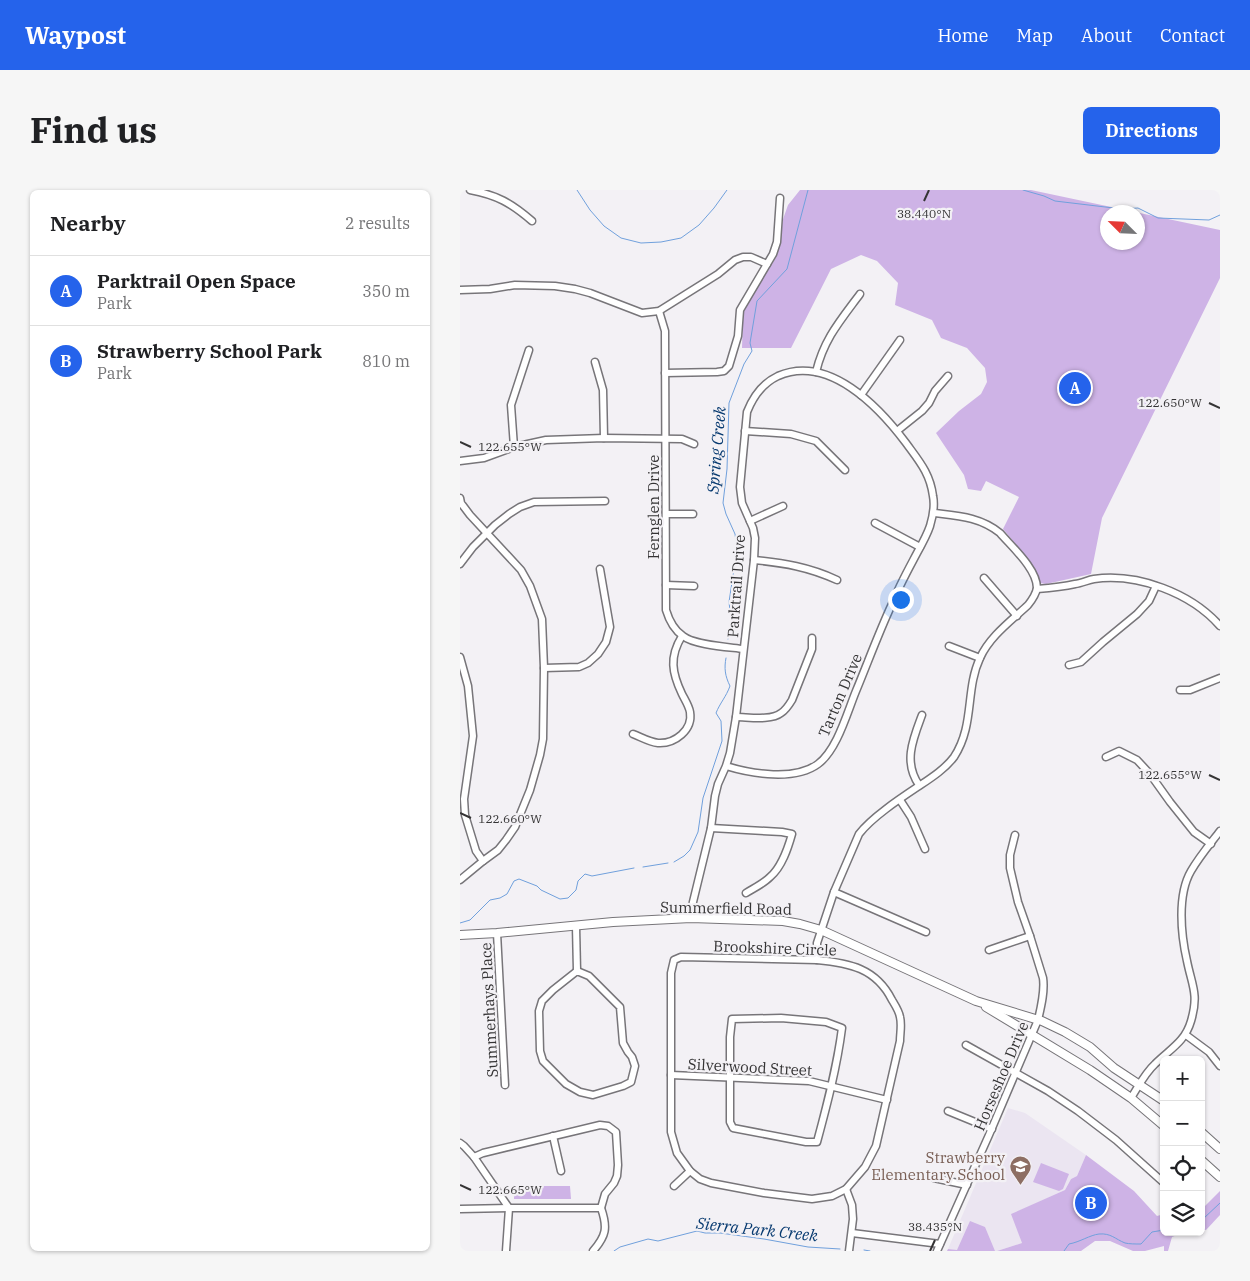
<!DOCTYPE html>
<meta charset="utf-8">
<style>
:root{--surface:#fff;--page:#f6f6f6;--text:#202124;--muted:#757577;--line:#e0e0e0;--accent:#2563eb}
body{margin:0;font-family:"IBM Plex Serif",serif;background:var(--page);color:var(--text)}
.controls{position:absolute;right:15px;bottom:15px;display:grid;overflow:hidden;border-radius:8px;box-shadow:0 1px 4px #0004}
.controls button{width:45px;height:45px;display:grid;place-items:center;padding:0;border:0;border-bottom:1px solid var(--line);background:var(--surface);color:var(--text);font:25px sans-serif}
.compass{position:absolute;left:640px;top:15px;width:45px;height:45px;border-radius:50%;background:var(--surface);box-shadow:0 1px 4px #0004;rotate:294deg}
.you{position:absolute;left:440px;top:409px;width:18px;height:18px;margin:-12px;border:4px solid #fff;border-radius:50%;background:#1a73e8;box-shadow:0 0 0 8px #1a73e833}
.badge{display:grid;place-items:center;width:32px;height:32px;border-radius:50%;background:var(--accent);color:#fff;font-size:16px;font-weight:700}
.pin{position:absolute;translate:-50% -50%;border:2px solid #fff;box-shadow:0 1px 5px #0006}
.list{margin:0;padding:0;list-style:none}
h2{display:flex;justify-content:space-between;align-items:center;height:65px;margin:0;padding:0 20px;font-size:21px}
h2 small{font-size:16px;font-weight:400;color:var(--muted)}
.list li{display:grid;grid-template-columns:32px 1fr auto;gap:15px;align-items:center;box-sizing:border-box;height:70px;padding:0 20px;border-top:1px solid var(--line)}
.list b{display:block;font-size:19px;white-space:nowrap}
.list p{margin:0;font-size:16px;white-space:nowrap;color:var(--muted)}
.list em{font-size:16px;font-style:normal;color:var(--muted)}
.icon{flex:none;width:28px;height:28px;fill:none;stroke:currentColor;stroke-width:2;stroke-linecap:round;stroke-linejoin:round}
.map{position:relative;flex:none;width:760px;height:1061px;overflow:hidden;border-radius:8px}
header{display:flex;align-items:center;gap:30px;box-sizing:border-box;height:70px;padding:0 25px;background:var(--accent);color:#fff}
header strong{font-size:24px}
nav{display:flex;gap:28px;margin-inline-start:auto;font-size:18px}
.intro{display:flex;align-items:center;justify-content:space-between;box-sizing:border-box;height:120px;padding:0 30px}
h1{margin:0;font-size:35px}
.button{padding:12px 22px;border-radius:8px;background:var(--accent);color:#fff;font-size:18px;font-weight:700}
main{display:flex;gap:30px;padding:0 30px}
aside{flex:1;background:var(--surface);border-radius:8px;box-shadow:0 1px 4px #0004}
.map>svg:first-child{display:block}
</style>
<header>
<strong>Waypost</strong>
<nav><a>Home</a><a>Map</a><a>About</a><a>Contact</a></nav>
</header>
<div class="intro"><h1>Find us</h1><a class="button">Directions</a></div>
<main>
<aside>
<h2>Nearby<small>2 results</small></h2>
<ul class="list">
<li><span class="badge">A</span><div><b>Parktrail Open Space</b><p>Park</p></div><em>350 m</em></li>
<li><span class="badge">B</span><div><b>Strawberry School Park</b><p>Park</p></div><em>810 m</em></li>
</ul>
</aside>
<div class="map">
<svg width="760" height="1061" viewBox="0 0 760 1061">
<rect width="100%" height="100%" fill="#f3f1f5"/>
<polygon fill="#ebe5f1" points="548,918 565,923 626,965 617,986 611,989 605,1000 552,1024 562,1053 537,1061 502,1061 488,1059"/>
<g fill="#ceb3e6" fill-rule="evenodd">
<path d="M340,0h231l189,40v48l-118,240 -11,56 -45,10 -6,-1 -8,-16v-3l-29,-35 16,-32 -33,-16 -5,10 -13,-2 -4,-14 -28,-42 23,-22 22,-17 6,-12 -2,-14 -18,-20 -26,-10 -9,-18 -37,-15 3,-22 -21,-22 -16,-6 -30,14 -40,79h-49l1,-34 3,-8 29,-47 5,-15 2,-22 6,-17zM648,22h30v30h-30z"/>
<polygon points="626,965 674,1001 697,1026 704,1024 704,1042 725,1042 712,1047 708,1061 704,1061 704,1056 685,1061 673,1061 650,1051 635,1051 621,1061 537,1061 562,1053 551,1024 605,1000 611,989 617,986"/>
<polygon points="581,973 609,984 603,999 599,1001 573,992"/>
<polygon points="54,996 110,996 111,1009 54,1009"/>
<polygon points="760,1001 760,1025 746,1040 741,1039 741,1020"/>
<polygon points="510,1031 525,1037 535,1061 487,1061 488,1059 497,1060"/>
</g>
<g fill="none" stroke-linecap="round" stroke-linejoin="round">
<g stroke="#70a0dc" stroke-width="1">
<polyline points="117,0 130,20 144,36 161,48 181,53 201,52 221,48 239,35 254,18 267,0"/>
<polyline points="563,0 584,6 595,11 662,19 678,18 698,28 749,30 760,25"/>
<polyline points="268,449 271,429 269,412 277,359 275,344 266,324 263,313 267,279 269,213 284,174 292,161 290,153 297,111 327,79 348,0"/>
<path d="M214,672l10,-6 6,-6 8,-18 5,-34 19,-57 -1,-20 -5,-8c4,-10 10,-16 14,-27 -5,-10 -6,-18 -4,-28"/>
<polyline points="183,677 208,673"/>
<polyline points="0,733 10,730 30,710 40,708 47,704 54,691 59,689 77,696 81,700 100,709 108,708 116,700 118,691 125,684 132,686 174,678"/>
<polyline points="741,1029 743,1029 760,1013"/>
<polyline points="404,1060 410,1061"/>
<polyline points="154,1061 160,1057 188,1049 198,1051 237,1041 245,1043 260,1043 304,1049 348,1057 380,1059"/>
<path d="M604,1061l5,-7c11,-2 21,-9 30,-10 12,-1 16,5 26,9 4,1 11,1 16,1l11,-12 12,-2"/>
</g>
<defs>
<g id="minor">
<path d="M10,0c27,5 41,13 62,31"/>
<polyline points="0,100 30,99 55,95 95,96 115,99 130,103 182,123 199,121 258,84 275,70 283,67 291,67 307,74"/>
<path d="M199,121l6,20 1,279c3,10 8,20 17,26 11,9 45,11 60,13"/>
<polyline points="135,172 143,200 144,248"/>
<path d="M356,182c8,-33 24,-51 44,-78"/>
<polyline points="205,183 257,182 264,181 269,176 278,146 280,120 313,64 317,52 320,8"/>
<polyline points="401,205 440,150"/>
<polyline points="285,241 331,244 356,251 385,280"/>
<polyline points="437,241 462,221 469,213 475,201 488,186"/>
<polyline points="54,257 51,215 69,160"/>
<polyline points="0,271 24,268 54,257 86,250 144,248 222,249 234,254"/>
<polyline points="0,308 1,313 10,325 61,380 70,396 82,429 84,478 83,549 80,565 70,600 55,637 46,650 38,660 23,671 0,690"/>
<polyline points="206,324 233,324"/>
<polyline points="290,331 323,316"/>
<polyline points="415,333 460,357"/>
<path d="M294,370c30,3 55,7 83,20"/>
<polyline points="0,374 13,357 35,335 49,324 60,317 74,312 145,311"/>
<polyline points="524,388 557,426"/>
<polyline points="206,395 234,396"/>
<path d="M577,399c13,-1 25,-2 38,-5 7,-1 13,-4 19,-5 44,-6 97,14 126,47"/>
<polyline points="489,456 520,468"/>
<polyline points="0,467 8,496 13,546 4,609 5,625 16,661 23,671"/>
<polyline points="609,475 621,472 643,452 677,424 689,411 696,396"/>
<polyline points="84,478 119,477 128,473 138,464 146,452 150,437 140,379"/>
<polyline points="720,500 730,500 760,488"/>
<path d="M276,527c12,0 35,4 45,-4 5,-3 8,-8 11,-13l20,-51v-11"/>
<path d="M173,544c8,3 16,8 25,9 17,1 35,-13 32,-31 -1,-6 -5,-12 -8,-18 -10,-21 -13,-37 0,-58"/>
<polyline points="646,567 659,561 677,570 690,584 710,612 734,642 751,654"/>
<path d="M459,595c-16,-23 -6,-46 3,-70"/>
<polyline points="440,610 451,627 465,659"/>
<path d="M251,638l71,4 10,2c-4,14 -10,33 -22,43 -7,7 -16,11 -24,16"/>
<polyline points="374,702 466,742"/>
<path d="M231,728l1,-12 19,-78 4,-32 3,-12 8,-18 4,-13 6,-36 18,-157 1,-22 -2,-10 -11,-25 -2,-16 7,-75c6,-15 16,-29 31,-36 51,-22 101,31 128,67 13,18 24,30 27,53 2,10 0,20 -3,30 -3,9 -8,18 -13,27 -9,17 -18,33 -25,51 -13,28 -24,58 -36,87 -9,22 -19,59 -38,73 -23,17 -66,10 -92,2"/>
<polyline points="116,736 117,781"/>
<polyline points="37,743 45,895"/>
<polyline points="529,760 570,746"/>
<path d="M221,767l136,3c32,3 59,8 75,40 3,5 7,11 8,17 2,8 0,16 0,24l-24,105 -11,21 -19,22 -14,7 -20,3 -48,-6 -53,-10 -11,-4 -10,-8 -13,-18 -6,-21v-159l3,-13z"/>
<path d="M357,770v-17l17,-51 25,-58c13,-17 42,-36 60,-48 12,-8 26,-17 35,-29 21,-32 11,-67 26,-99 10,-22 31,-37 48,-53 4,-5 8,-11 9,-17 0,-19 -25,-41 -37,-55 -20,-16 -41,-17 -66,-20"/>
<polygon points="117,781 129,786 160,817 163,853 168,862 172,867 175,876 171,892 163,896 133,905 120,902 106,894 83,871 80,861 79,821 82,811 93,800"/>
<path d="M321,828l45,4 16,6c-5,39 -15,77 -25,114h-11l-73,-14 -3,-6v-85l2,-18z"/>
<polyline points="726,845 749,862 760,876"/>
<polyline points="506,855 588,901 618,921 656,950 704,993"/>
<polyline points="211,885 349,891 427,910"/>
<path d="M671,908c7,-11 14,-25 24,-34 15,-15 30,-22 36,-43 8,-27 1,-35 -4,-60 -6,-26 -10,-66 4,-90 8,-14 19,-27 29,-40"/>
<polyline points="488,921 532,939"/>
<polyline points="93,946 101,981"/>
<polyline points="0,953 4,956 14,967 49,1018 46,1061"/>
<polyline points="14,967 23,963 140,935 148,936 156,942 158,975 157,986 154,993 145,1004 141,1018"/>
<polyline points="474,988 507,995"/>
<polyline points="214,996 230,981"/>
<polyline points="386,999 392,1015 393,1029 389,1061"/>
<path d="M0,1019l49,-1h92c7,20 5,28 -8,43"/>
<polyline points="392,1043 480,1054"/>
<path d="M477,1061l52,-116 49,-115c3,-13 7,-29 5,-42l-13,-42 -12,-34 -8,-34v-13l5,-20"/>
</g>
<g id="tertiary">
<polyline points="0,745 37,743 153,732 231,728 323,731 340,734 361,740 516,811 582,831 605,842 630,857 654,878 704,911"/>
<polyline points="526,817 630,880 671,908 704,936"/>
<polyline points="741,942 760,959"/>
<polyline points="741,970 760,987"/>
</g>
</defs>
<use href="#minor" stroke="#777579" stroke-width="9"/>
<use href="#tertiary" stroke="#777579" stroke-width="10"/>
<use href="#minor" stroke="#fff" stroke-width="6"/>
<use href="#tertiary" stroke="#fff" stroke-width="8"/>
</g>
<path fill="none" stroke="#353435" stroke-width="2" d="M464,11l5,-11M749,213l11,5M0,252l11,5M749,585l11,5M0,623l11,5M0,995l11,5M470,1061l5,-11"/>
<defs>
<symbol id="school-pin" viewBox="-11 -11 22 30"><path d="M0 17L-7.5 6A9.5 9.5 0 1 1 7.5 6Z" fill="#8d6e63" stroke="#f3f1f5"/><path d="M0-5L7-2L0 1L-7-2ZM-4 1L0 2.5L4 1V4Q0 6-4 4Z" fill="#fff"/></symbol>
</defs>
<g fill-rule="evenodd">
<use href="#school-pin" x="548" y="964" width="25" height="34"/>
</g>
<g text-anchor="middle" dominant-baseline="central" stroke-width="4.5" stroke-linejoin="round" paint-order="stroke">
<g font-size="15" fill="#353435" stroke="#f3f1f5">
<text transform="translate(193 317) rotate(-90)">Fernglen Drive</text>
<text transform="translate(276 396) rotate(-86)">Parktrail Drive</text>
<text transform="translate(380 505) rotate(-67)">Tarton Drive</text>
<text transform="translate(266 718) rotate(1)">Summerfield Road</text>
<text transform="translate(315 758) rotate(2)">Brookshire Circle</text>
<text transform="translate(29 820) rotate(-93)">Summerhays Place</text>
<text transform="translate(290 877) rotate(3)">Silverwood Street</text>
<text transform="translate(541 886) rotate(-67)">Horseshoe Drive</text>
</g>
<g font-size="15" fill="#785e54" stroke="#f3f1f5" text-anchor="end">
<text x="545" y="967">Strawberry<tspan x="545" dy="17">Elementary School</tspan></text>
</g>
<g font-size="16" font-style="italic" fill="#073a70" stroke="#f3f1f5">
<text transform="translate(256 260) rotate(-85)">Spring Creek</text>
<text transform="translate(297 1039) rotate(6)">Sierra Park Creek</text>
</g>
</g>
<g font-size="12" text-anchor="middle" fill="#353435" stroke="#f3f1f5" stroke-width="4.5" stroke-linejoin="round" paint-order="stroke">
<text x="464" y="28">38.440°N</text>
<text x="710" y="217">122.650°W</text>
<text x="50" y="261">122.655°W</text>
<text x="710" y="589">122.655°W</text>
<text x="50" y="633">122.660°W</text>
<text x="50" y="1004">122.665°W</text>
<text x="475" y="1041">38.435°N</text>
</g>
</svg>
<div class="controls">
<button>+</button>
<button>−</button>
<button><svg class="icon" aria-label="locate" viewBox="0 0 24 24"><circle cx="12" cy="12" r="6"/><path d="M12 2v4M12 18v4M2 12h4M18 12h4"/></svg></button>
<button><svg class="icon" aria-label="layers" viewBox="0 0 24 24"><path d="M12 4l9 5-9 5-9-5zM3 14l9 5 9-5"/></svg></button>
</div>
<svg class="compass" viewBox="-18 -18 36 36"><path d="M0-13l5 13h-10z" fill="#e53935"/><path d="M0 13l5-13h-10z" fill="#757577"/></svg>
<div class="you"></div>
<div class="pin badge" style="left:615px;top:198px">A</div>
<div class="pin badge" style="left:631px;top:1013px">B</div>
</div>
</main>
